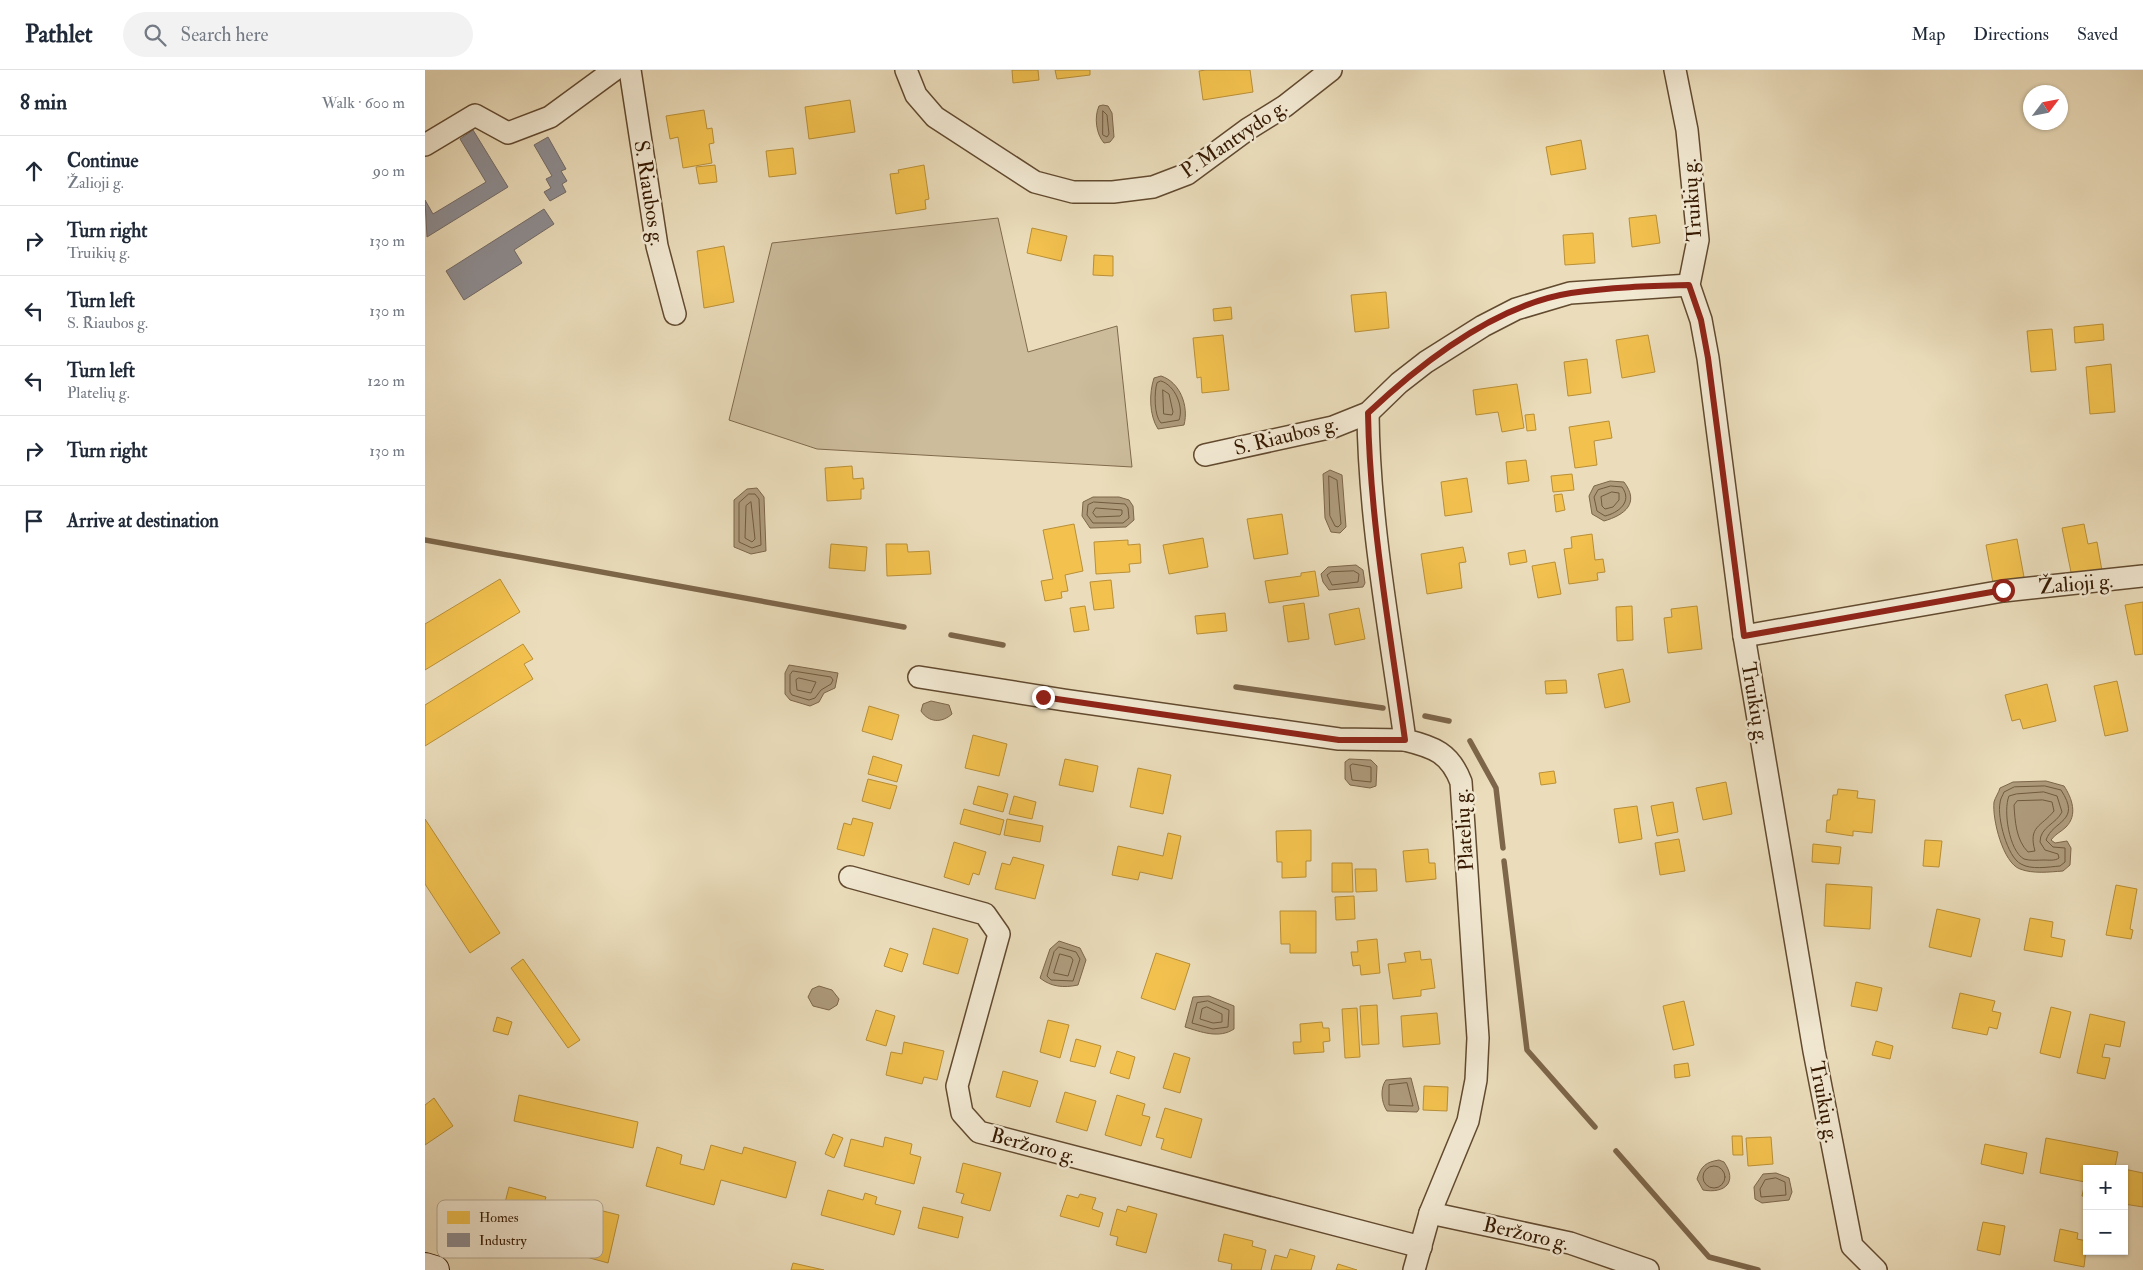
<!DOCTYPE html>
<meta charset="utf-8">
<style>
:root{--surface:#fff;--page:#f2f2f3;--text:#1f2937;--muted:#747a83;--line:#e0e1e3}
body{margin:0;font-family:"IM FELL Double Pica",serif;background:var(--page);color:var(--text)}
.controls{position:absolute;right:15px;bottom:15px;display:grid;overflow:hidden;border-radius:0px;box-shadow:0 1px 4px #0004}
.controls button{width:45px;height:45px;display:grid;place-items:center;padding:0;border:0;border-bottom:1px solid var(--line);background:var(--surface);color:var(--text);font:25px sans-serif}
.compass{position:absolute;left:1598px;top:15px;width:45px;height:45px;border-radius:50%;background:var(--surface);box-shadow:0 1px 4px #0004;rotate:58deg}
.stop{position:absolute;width:15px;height:15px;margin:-11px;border:4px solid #8f2418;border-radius:50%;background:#fff}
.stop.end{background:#8f2418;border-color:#fff;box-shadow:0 1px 5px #0008}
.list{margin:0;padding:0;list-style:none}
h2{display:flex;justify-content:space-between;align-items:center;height:65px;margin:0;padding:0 20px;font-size:21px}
h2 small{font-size:16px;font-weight:400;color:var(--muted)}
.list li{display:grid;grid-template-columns:32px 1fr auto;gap:15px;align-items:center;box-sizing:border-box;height:70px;padding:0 20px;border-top:1px solid var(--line)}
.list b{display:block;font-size:19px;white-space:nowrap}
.list p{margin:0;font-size:16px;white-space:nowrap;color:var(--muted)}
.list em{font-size:16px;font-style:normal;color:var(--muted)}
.icon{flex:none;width:28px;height:28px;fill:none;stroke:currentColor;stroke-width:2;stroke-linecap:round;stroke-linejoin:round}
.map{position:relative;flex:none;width:1718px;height:1200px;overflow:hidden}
header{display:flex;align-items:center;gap:30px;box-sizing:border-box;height:70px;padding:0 25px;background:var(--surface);border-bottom:1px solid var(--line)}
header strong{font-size:24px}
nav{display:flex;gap:28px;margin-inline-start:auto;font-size:18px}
.search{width:350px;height:45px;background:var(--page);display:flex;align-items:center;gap:12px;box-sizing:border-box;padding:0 18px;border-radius:28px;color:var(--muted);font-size:19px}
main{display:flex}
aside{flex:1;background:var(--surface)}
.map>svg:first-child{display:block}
</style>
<header>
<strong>Pathlet</strong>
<div class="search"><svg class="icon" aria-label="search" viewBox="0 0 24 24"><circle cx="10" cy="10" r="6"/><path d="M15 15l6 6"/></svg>Search here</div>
<nav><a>Map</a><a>Directions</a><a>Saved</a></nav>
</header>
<main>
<aside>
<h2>8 min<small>Walk · 600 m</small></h2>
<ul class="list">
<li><svg class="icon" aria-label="ahead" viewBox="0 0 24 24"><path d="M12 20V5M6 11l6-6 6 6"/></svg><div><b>Continue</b><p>Žalioji g.</p></div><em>90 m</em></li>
<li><svg class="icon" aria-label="right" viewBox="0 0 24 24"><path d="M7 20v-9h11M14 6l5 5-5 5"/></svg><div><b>Turn right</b><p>Truikių g.</p></div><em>130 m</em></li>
<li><svg class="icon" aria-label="left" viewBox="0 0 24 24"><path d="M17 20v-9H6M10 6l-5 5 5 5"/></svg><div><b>Turn left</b><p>S. Riaubos g.</p></div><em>130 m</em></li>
<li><svg class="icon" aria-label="left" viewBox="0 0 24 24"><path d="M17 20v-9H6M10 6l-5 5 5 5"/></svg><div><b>Turn left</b><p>Platelių g.</p></div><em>120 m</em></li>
<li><svg class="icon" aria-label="right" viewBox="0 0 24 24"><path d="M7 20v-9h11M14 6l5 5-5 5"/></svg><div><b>Turn right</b></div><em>130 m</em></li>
<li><svg class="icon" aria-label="arrive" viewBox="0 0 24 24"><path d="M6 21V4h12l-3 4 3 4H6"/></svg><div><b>Arrive at destination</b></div></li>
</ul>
</aside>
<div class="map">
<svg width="1718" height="1200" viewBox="0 0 1718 1200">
<rect width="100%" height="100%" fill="#ebddbb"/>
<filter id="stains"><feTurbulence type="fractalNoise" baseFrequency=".004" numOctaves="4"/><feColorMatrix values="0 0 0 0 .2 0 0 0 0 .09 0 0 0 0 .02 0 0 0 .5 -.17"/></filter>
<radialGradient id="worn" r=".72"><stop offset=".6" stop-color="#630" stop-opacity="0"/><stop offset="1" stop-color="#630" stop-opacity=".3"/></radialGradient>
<polygon fill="#ccbc9b" stroke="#806a4e" points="573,148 603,282 692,256 707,397 392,379 304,350 347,173"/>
<g fill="#ad9a7b" stroke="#7d664a">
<path d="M678,35l5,1 4,7 2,24 -4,5 -6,1c-8,-9 -10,-26 -5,-37z"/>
<path d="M736,306c19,6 28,30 23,49l-26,4c-9,-14 -9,-36 -4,-51z"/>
<polygon points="905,400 917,405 921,457 915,463 906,462 900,448 898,404"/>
<path d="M1185,411l14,1c16,21 1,33 -20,39l-12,-7 -3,-18 5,-10z"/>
<polygon points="332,418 339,427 341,481 326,484 309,477 309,430 322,419"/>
<polygon points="668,427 694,427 704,430 708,436 709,450 701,457 665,458 657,446 658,432"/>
<polygon points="931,495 938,500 940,513 938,517 904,520 898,512 896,504 903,497"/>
<polygon points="364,595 413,603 410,618 399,623 394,632 385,636 365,630 360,624 360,603"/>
<path d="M506,631l18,4 3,9c-10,9 -23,9 -31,-3l2,-7z"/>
<polygon points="924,689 946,690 952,696 951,716 945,718 925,715 920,709 920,692"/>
<path d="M1621,711l18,5c8,12 14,29 2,41 -5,5 -11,7 -15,13l4,3 12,-2 4,7 -1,17 -7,6c-14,1 -30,3 -43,-2 -17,-6 -28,-50 -26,-67 1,-4 5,-10 6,-14l13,-6z"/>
<path d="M634,871l21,7 6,12 -8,25c-14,3 -27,2 -38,-7l10,-29z"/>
<polygon points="394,916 407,920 414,929 412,935 404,940 388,936 383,927 387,919"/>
<path d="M784,926l25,10v23c-15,10 -33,3 -49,-2l8,-30z"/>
<path d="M986,1008l8,31 -2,3 -30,-1c-6,-9 -7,-23 -1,-31z"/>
<path d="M1294,1090l5,2c14,20 1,32 -21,28l-6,-11c4,-13 9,-17 22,-19z"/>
<polygon points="1351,1103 1364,1108 1367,1122 1364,1130 1337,1133 1330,1129 1329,1117 1338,1104"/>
</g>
<g fill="#f2c14e" stroke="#b98f37">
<polygon points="587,0 613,0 614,10 588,13"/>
<polygon points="630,0 665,0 665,5 632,9"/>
<polygon points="781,0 825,0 828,22 778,30 774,1"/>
<polygon points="425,30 430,62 384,69 380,37"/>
<polygon points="279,40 282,59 287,58 289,73 284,74 287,93 258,98 253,67 245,69 241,46"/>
<polygon points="1156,70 1161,99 1126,105 1121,77"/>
<polygon points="368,78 371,104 344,107 341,81"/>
<polygon points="290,95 292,112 274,114 271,97"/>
<polygon points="499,95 504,129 500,130 501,139 471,144 465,104 474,103 473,100"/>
<polygon points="1231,145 1235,173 1207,177 1204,148"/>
<polygon points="607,158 642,166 636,191 602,183"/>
<polygon points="1168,163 1170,193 1140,195 1138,165"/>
<polygon points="299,176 309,232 279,238 272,181"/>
<polygon points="669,185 688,186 688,206 668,205"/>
<polygon points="961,222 964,258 930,262 926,225"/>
<polygon points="806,237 807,249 789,251 788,239"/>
<polygon points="1678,254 1679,270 1650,273 1649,257"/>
<polygon points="1627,259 1631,300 1606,302 1602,261"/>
<polygon points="798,265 804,320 777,323 776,307 772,308 768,268"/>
<polygon points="1223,265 1230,302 1197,308 1191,270"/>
<polygon points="1162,289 1166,323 1143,326 1139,292"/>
<polygon points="1686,294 1690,342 1665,344 1661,297"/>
<polygon points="1092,314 1099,358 1077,362 1073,342 1051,345 1048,320"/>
<polygon points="1109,344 1111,360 1102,361 1100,345"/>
<polygon points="1184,351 1187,368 1169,371 1172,395 1150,398 1144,357"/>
<polygon points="1101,390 1104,411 1083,414 1081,392"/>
<polygon points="427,396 428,409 438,408 439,419 436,419 436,429 402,431 400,398"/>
<polygon points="1147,404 1149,420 1128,422 1126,406"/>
<polygon points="1042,408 1047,442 1020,446 1016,412"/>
<polygon points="1137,424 1140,440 1131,442 1129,425"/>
<polygon points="857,444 863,484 829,489 822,449"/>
<polygon points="649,454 658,501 640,505 643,521 636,522 637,528 620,531 616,511 628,509 618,460"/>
<polygon points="1659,454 1663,474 1672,472 1677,501 1647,507 1637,458"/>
<polygon points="1167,464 1170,490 1178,489 1180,502 1172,503 1173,510 1144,514 1139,479 1147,478 1146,467"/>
<polygon points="778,468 783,497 744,504 738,475"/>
<polygon points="1592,469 1599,507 1568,513 1561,475"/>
<polygon points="703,470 703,475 715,474 716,493 704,494 705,502 671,504 669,472"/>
<polygon points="406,474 442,477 440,501 404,498"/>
<polygon points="461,474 482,474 483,482 504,481 506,504 462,506"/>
<polygon points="1038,477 1041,492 1034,493 1037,518 1002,524 996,484"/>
<polygon points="1100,480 1102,492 1085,495 1083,483"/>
<polygon points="1130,492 1136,524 1113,528 1107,496"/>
<polygon points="890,501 894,526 844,533 840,511 876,506 876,503"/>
<polygon points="75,509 95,542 0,600 0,554"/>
<polygon points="686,510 689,538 669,540 665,512"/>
<polygon points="1718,532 1718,584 1710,585 1700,535"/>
<polygon points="879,533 884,569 863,572 858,536"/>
<polygon points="660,536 664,560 649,562 645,538"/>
<polygon points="1207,536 1208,570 1192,571 1191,537"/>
<polygon points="1272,536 1277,579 1243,583 1239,548 1247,547 1246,539"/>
<polygon points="934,538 940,569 910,575 904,544"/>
<polygon points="800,543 802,561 772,564 770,546"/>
<polygon points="98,574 108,589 99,594 108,609 0,676 0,635"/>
<polygon points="1198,599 1205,632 1180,638 1173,604"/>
<polygon points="1141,610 1142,623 1121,624 1120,611"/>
<polygon points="1692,611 1703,661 1680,666 1669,616"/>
<polygon points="1622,614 1631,651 1598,659 1595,649 1587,651 1580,625"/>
<polygon points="444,636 474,645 467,670 437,661"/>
<polygon points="548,665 582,674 574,706 540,698"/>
<polygon points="448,686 477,695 472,712 443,704"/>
<polygon points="640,689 673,696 668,722 634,715"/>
<polygon points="713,698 746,705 738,744 705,737"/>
<polygon points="1129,701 1131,713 1116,715 1114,703"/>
<polygon points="443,709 472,716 465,739 437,731"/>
<polygon points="1301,712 1307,744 1278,750 1271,718"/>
<polygon points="553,716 583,724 578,742 548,734"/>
<polygon points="1413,719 1433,721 1432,728 1450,730 1447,763 1428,761 1428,766 1401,762 1402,750 1405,750 1408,725 1412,725"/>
<polygon points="589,726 611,732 607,749 584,744"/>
<polygon points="1248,732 1253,762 1232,766 1226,736"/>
<polygon points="1212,736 1217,769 1194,773 1189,739"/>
<polygon points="539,739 579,750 575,765 535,754"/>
<polygon points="428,748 448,753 439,786 412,779 419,753 426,755"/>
<polygon points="0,749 75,863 45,883 0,814"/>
<polygon points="582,749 618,756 615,772 579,765"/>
<polygon points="886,760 886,791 881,791 881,807 857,808 857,792 852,792 851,761"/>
<polygon points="743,763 756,766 747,809 715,802 713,810 687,805 693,776 738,786"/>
<polygon points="1254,769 1260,801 1235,805 1230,773"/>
<polygon points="1500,770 1517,771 1514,797 1498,796"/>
<polygon points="529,772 561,782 554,805 548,803 544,815 519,807"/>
<polygon points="1388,774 1416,777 1414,794 1387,792"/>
<polygon points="1003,779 1004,793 1010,793 1011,809 981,812 978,781"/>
<polygon points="588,787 619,795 610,829 570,819 577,793 585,795"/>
<polygon points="907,793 927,793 928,822 907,822"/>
<polygon points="930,799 951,799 952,821 931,822"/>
<polygon points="1401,814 1447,817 1445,859 1399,856"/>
<polygon points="1691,815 1712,819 1705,859 1708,860 1706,869 1681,865"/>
<polygon points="929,826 930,849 911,850 910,827"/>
<polygon points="1512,839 1555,849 1546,887 1504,877"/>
<polygon points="855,841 891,841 891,883 865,883 865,874 856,874"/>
<polygon points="1605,848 1628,852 1626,867 1640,870 1637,887 1599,880"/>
<polygon points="508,858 543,869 533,904 498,894"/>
<polygon points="952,869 955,903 936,905 935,895 928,896 926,882 933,882 932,871"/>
<polygon points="465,878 483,884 477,902 459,896"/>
<polygon points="995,881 996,890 1006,889 1010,918 996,920 996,926 968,929 963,894 981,892 979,883"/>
<polygon points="731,883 765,894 750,940 716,928"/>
<polygon points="98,889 155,970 143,978 86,898"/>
<polygon points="1431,912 1457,918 1452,941 1426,936"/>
<polygon points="1535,923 1570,931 1567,941 1576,943 1572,959 1564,957 1562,965 1527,958"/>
<polygon points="1259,931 1269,975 1248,980 1238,936"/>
<polygon points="952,935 954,974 937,975 935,936"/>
<polygon points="1626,937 1646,942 1635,988 1615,983"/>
<polygon points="932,938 935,987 920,988 917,939"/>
<polygon points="451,940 470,946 461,976 441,970"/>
<polygon points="1012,943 1015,974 978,977 976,946"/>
<polygon points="1665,944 1700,952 1695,977 1680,974 1677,987 1685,988 1680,1009 1652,1003"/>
<polygon points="72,947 87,952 83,965 68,961"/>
<polygon points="623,950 644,955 635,988 615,982"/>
<polygon points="897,952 898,958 904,958 905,971 898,972 899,982 869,984 868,972 876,972 875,954"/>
<polygon points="651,969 676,976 670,997 645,991"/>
<polygon points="1451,971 1468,976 1465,989 1447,985"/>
<polygon points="479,972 519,981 512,1010 499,1007 497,1014 461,1005 466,982 477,984"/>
<polygon points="692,981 710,987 704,1009 685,1003"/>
<polygon points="749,983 765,988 755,1023 738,1018"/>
<polygon points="1263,993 1265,1006 1250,1008 1249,995"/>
<polygon points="578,1001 613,1011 605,1037 571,1027"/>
<polygon points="999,1016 1023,1017 1022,1041 998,1040"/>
<polygon points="640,1022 671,1031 662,1061 631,1052"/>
<polygon points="94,1025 213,1052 208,1078 89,1051"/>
<polygon points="692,1025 720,1034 717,1045 725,1047 716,1076 680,1065"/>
<polygon points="9,1028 28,1056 0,1075 0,1035"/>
<polygon points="740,1038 777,1049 766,1088 736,1079 739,1069 731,1067"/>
<polygon points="408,1064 418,1068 409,1088 400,1084"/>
<polygon points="1307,1066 1317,1066 1318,1085 1308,1085"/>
<polygon points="460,1067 487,1074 485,1084 496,1087 489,1114 419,1096 426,1069 458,1077"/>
<polygon points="1346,1067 1348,1094 1323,1096 1321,1068"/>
<polygon points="1621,1068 1693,1082 1690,1097 1697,1099 1662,1099 1662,1127 1657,1126 1660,1112 1615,1103"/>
<polygon points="1560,1074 1602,1083 1598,1104 1556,1094"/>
<polygon points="286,1075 317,1084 319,1077 371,1092 361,1128 296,1110 289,1135 221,1116 232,1077 257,1085 255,1094 279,1100"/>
<polygon points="538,1093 576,1103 565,1141 536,1133 539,1124 531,1122"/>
<polygon points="1699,1099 1718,1103 1718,1137 1699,1134"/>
<polygon points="84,1117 121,1127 119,1133 157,1142 158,1136 194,1145 183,1193 154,1185 155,1181 102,1168 101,1172 72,1164"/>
<polygon points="403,1120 438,1130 440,1123 452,1127 450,1134 476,1141 469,1165 396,1145"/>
<polygon points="655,1124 671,1128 667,1139 678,1143 674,1157 635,1146 642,1125 653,1128"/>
<polygon points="703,1136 732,1144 721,1183 691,1175 693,1167 685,1165 692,1139 701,1142"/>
<polygon points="498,1137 538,1147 533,1168 493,1158"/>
<polygon points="1558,1152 1580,1156 1575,1185 1552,1180"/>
<polygon points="1635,1159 1653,1163 1652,1169 1662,1171 1659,1197 1629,1191"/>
<polygon points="799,1164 828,1171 827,1176 841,1180 836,1200 806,1200 807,1194 793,1191"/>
<polygon points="865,1179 890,1186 886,1200 846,1200 850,1185 862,1188"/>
<polygon points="368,1193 399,1200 366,1200"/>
<polygon points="913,1194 932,1200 911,1200"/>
</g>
<g fill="#8d8d92" stroke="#736a66">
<polygon points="48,60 83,117 2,167 0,130 8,144 61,112 35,69"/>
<polygon points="123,67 141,99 136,101 142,111 137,114 141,122 125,131 119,122 126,118 121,109 127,106 109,75"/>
<polygon points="119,139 129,154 89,180 97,193 39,230 21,201"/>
</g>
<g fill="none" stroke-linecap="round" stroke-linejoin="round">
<g stroke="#715a3e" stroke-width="1">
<polygon points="678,41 682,45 684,64 682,67 678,65"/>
<path d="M736,311c14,4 23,26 18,39l-18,3c-7,-7 -7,-31 -4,-40z"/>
<polygon points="738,320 744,324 748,342 747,345 739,344"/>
<polygon points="904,406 912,410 916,454 913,457 910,456 905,446"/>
<path d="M1186,416l11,1c11,15 -4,26 -17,29l-8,-5 -3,-14 4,-7z"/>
<polygon points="1187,422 1194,423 1194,430 1188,437 1180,439 1177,436 1176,427"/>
<polygon points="324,424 330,424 334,429 336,475 327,478 314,472 314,433"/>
<polygon points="326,432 330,469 327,472 320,468 321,436"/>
<polygon points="669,432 700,434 703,438 704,448 698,453 668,453 662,445 663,435"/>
<polygon points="671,438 697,440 697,444 695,446 671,447 668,443"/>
<polygon points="929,501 934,504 933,512 907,515 902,505 906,502"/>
<polygon points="368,601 406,607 408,610 406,614 396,620 390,628 384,630 367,625 365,622 365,605"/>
<polygon points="374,608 391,612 386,623 372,620 371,610"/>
<polygon points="928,694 946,697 946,712 927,710 925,696"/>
<path d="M1620,716l16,4c21,32 -8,30 -15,50l7,7 12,1v14l-5,4c-12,1 -29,4 -39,-2 -14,-7 -24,-47 -21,-61 0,-4 3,-8 4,-11l10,-5z"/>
<path d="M1619,722l13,4 5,16c-6,12 -22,15 -22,30l5,8 13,4 1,4c-4,3 -10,2 -15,2 -6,0 -14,1 -20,-1 -15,-8 -21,-49 -15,-63l7,-2z"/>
<path d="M1618,730l9,2 2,9c-13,16 -26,15 -19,40l-7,1c-12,-12 -13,-31 -14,-47l3,-4z"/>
<polygon points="634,877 651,882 655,889 648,911 626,910 622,906 629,882"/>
<polygon points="635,884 646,887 648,890 643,906 629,903"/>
<polygon points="783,931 804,940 803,957 788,959 767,953 772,933"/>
<polygon points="782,937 797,944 797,952 788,953 775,949 777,939"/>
<polygon points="982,1013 988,1036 964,1035 964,1015"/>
<circle cx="1289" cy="1107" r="11"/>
<polygon points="1351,1108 1360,1112 1361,1125 1336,1127 1335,1119 1340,1110"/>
</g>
<g stroke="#7d664a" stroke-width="5.5">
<polyline points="0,470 479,557"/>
<polyline points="526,565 578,575"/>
<polyline points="811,617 958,638"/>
<polyline points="1000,646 1024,651"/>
<polyline points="1045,671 1071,718 1078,778"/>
<polyline points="1079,791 1102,980 1170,1057"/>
<polyline points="1191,1081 1284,1187 1333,1200"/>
</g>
<defs>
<g id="street">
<polyline points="205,0 232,176 250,244"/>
<polyline points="481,0 491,25 510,47 610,112 648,122 688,122 728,117 762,104 823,59 860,36 906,0"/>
<polyline points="1250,0 1262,60 1273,170 1264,215 1276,250 1283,288 1319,566 1389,981 1427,1176 1451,1200"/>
<polyline points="0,75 50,45 83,63 125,47 189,0"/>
<path d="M943,343c1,109 22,218 37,327 29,7 45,13 56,42l17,256 -2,42 -8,41 -38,92 -16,57"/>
<polyline points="780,385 908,357 943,343 974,313 1001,292 1058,256 1091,239 1145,223 1264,215"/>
<polyline points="1319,566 1578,521 1718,506"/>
<polyline points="494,607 639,630 914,669 980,670"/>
<polyline points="425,807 560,844 574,864 532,1016 537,1043 554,1062 996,1177"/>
<polyline points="1005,1143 1145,1173 1223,1200"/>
</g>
<polyline id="secondary" points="0,1197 10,1200"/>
</defs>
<use href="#street" stroke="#624a2f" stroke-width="24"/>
<use href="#secondary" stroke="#351900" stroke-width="30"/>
<use href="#street" stroke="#f2e9d3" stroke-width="21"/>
<use href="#secondary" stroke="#f2e9d3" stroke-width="28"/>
</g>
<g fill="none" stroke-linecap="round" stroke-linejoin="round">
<path stroke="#8f2418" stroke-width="6" d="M618,627l296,43h66c-15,-109 -35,-218 -37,-327 54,-51 127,-108 203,-120 39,-6 79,-7 118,-8l12,35 7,38 36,278 259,-46"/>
</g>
<g text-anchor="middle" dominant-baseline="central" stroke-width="5" stroke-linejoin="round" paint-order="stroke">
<g font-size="21" fill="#351900" stroke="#f2e9d3">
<text transform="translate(809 69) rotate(-34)">P. Mantvydo g.</text>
<text transform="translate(224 123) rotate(81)">S. Riaubos g.</text>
<text transform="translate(1267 130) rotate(-94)">Truikių g.</text>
<text transform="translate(861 366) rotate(-14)">S. Riaubos g.</text>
<text transform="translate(1651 514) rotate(-5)">Žalioji g.</text>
<text transform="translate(1330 633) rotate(80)">Truikių g.</text>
<text transform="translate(1039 760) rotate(-94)">Platelių g.</text>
<text transform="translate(1399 1032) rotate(79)">Truikių g.</text>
<text transform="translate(608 1076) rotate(15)">Beržoro g.</text>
<text transform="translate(1101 1164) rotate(13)">Beržoro g.</text>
</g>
</g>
<rect x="12" y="1130" width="166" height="58" rx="8" fill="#f2e9d3" stroke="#b9ab94" stroke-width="1"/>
<rect x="22" y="1141" width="23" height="13" fill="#f2c14e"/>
<rect x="22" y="1163" width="23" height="14" fill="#8d8d92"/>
<g font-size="14" fill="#351900">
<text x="54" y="1152">Homes</text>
<text x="54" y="1175">Industry</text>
</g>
<rect width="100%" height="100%" filter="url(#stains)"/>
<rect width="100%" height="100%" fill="url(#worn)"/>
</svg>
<div class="controls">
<button>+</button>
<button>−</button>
</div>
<svg class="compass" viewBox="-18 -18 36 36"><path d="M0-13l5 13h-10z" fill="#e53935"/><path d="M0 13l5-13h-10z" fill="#747a83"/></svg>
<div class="stop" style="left:1578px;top:520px"></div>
<div class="stop end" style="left:618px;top:627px"></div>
</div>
</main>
